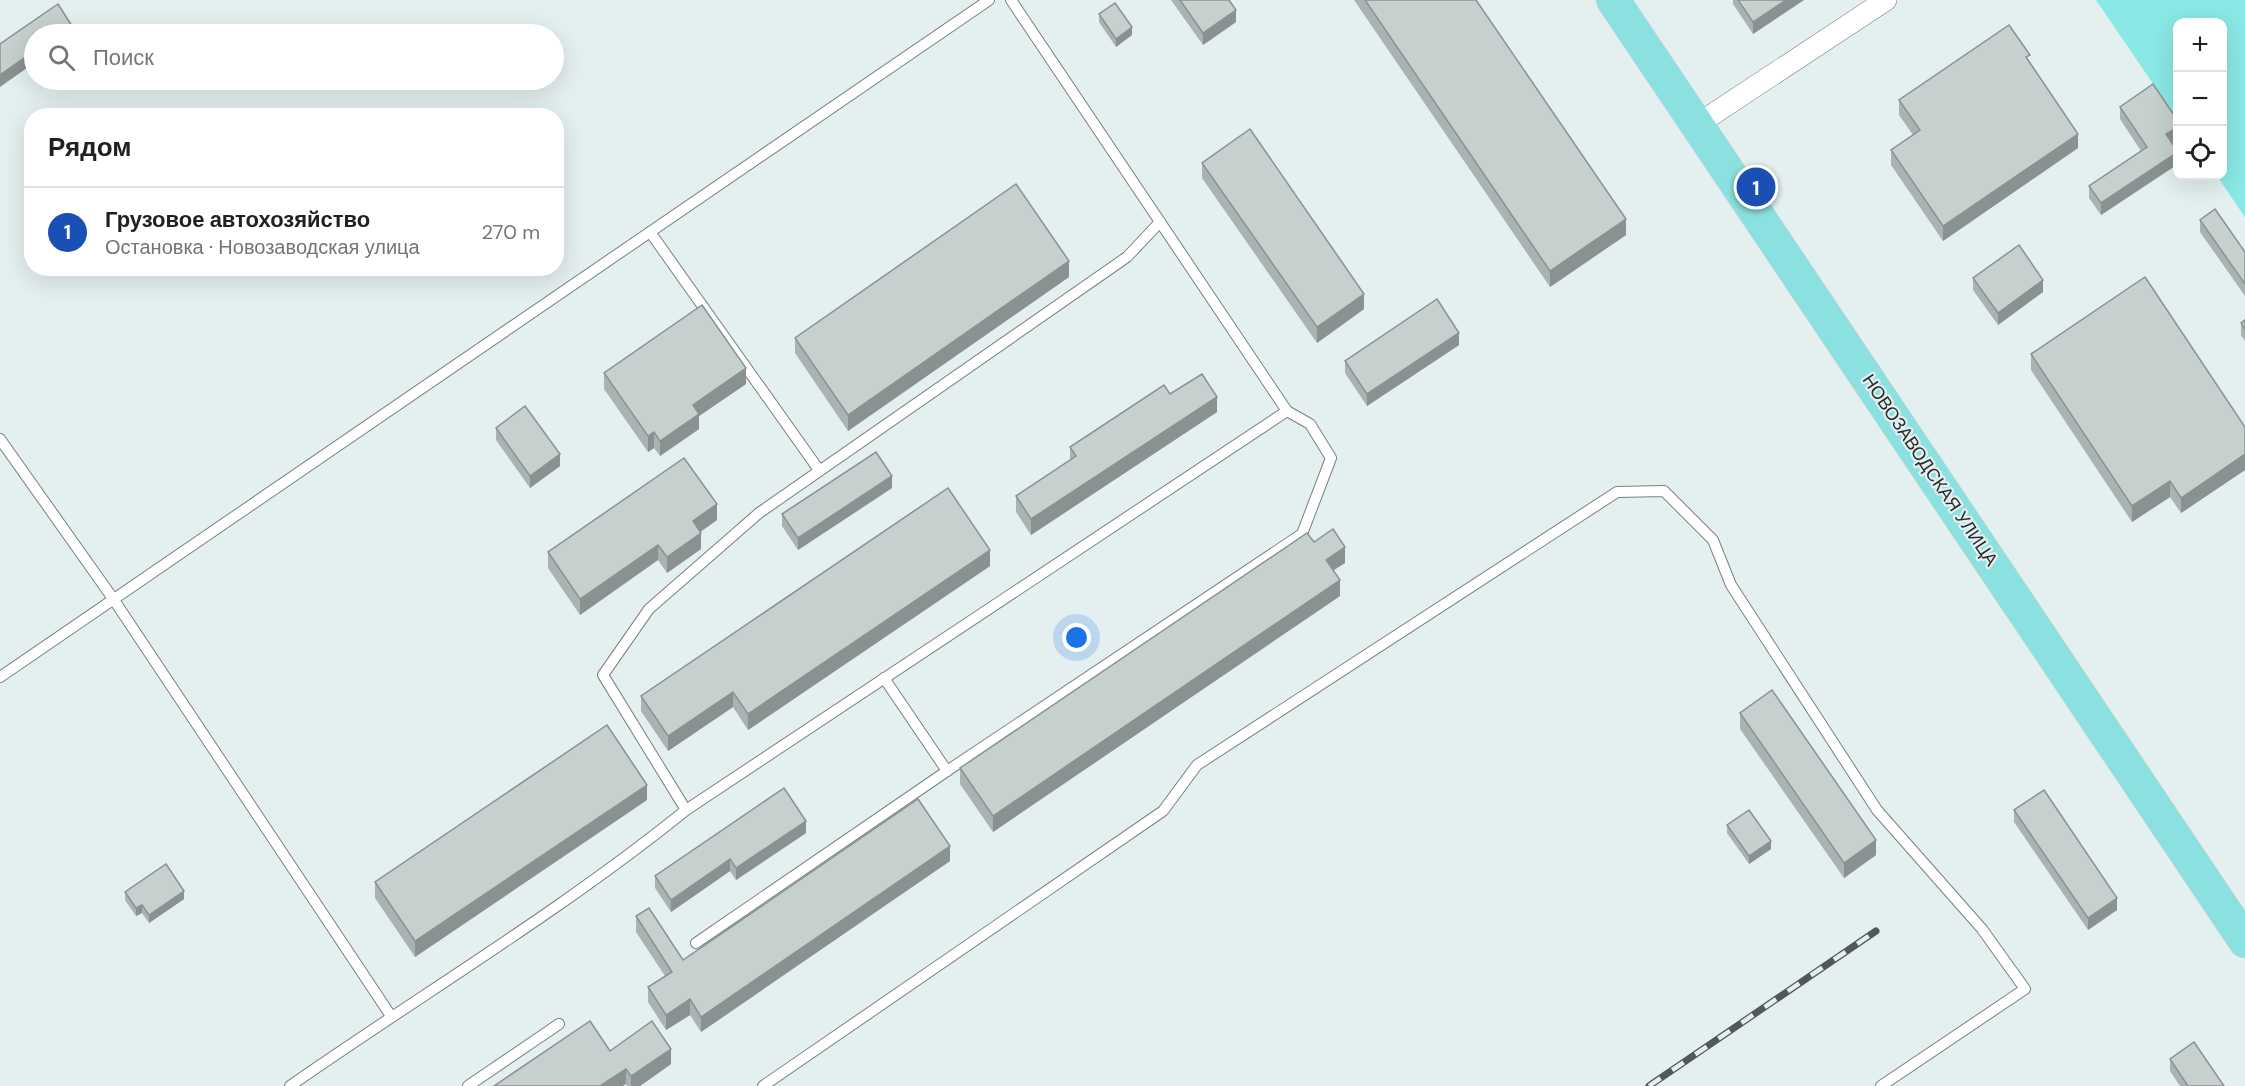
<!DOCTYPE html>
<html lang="ru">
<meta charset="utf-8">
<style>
:root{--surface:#fff;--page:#f6f6f6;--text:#202124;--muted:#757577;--line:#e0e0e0;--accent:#2563eb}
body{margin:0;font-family:"DM Sans",sans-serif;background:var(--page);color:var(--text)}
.controls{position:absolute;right:18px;top:18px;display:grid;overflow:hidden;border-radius:12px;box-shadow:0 6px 24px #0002}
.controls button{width:54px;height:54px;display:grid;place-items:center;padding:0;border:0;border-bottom:2px solid var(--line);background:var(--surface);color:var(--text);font:30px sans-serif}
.you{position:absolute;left:1077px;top:638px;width:21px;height:21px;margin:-15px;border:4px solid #fff;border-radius:50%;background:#1a73e8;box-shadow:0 0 0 9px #1a73e833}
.badge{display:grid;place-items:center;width:39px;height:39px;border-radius:50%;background:var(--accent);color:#fff;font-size:20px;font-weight:700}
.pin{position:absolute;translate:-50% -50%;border:3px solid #fff;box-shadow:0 2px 6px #0006}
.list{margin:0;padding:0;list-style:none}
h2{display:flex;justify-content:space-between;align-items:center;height:78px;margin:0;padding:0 24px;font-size:26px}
h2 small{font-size:20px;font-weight:400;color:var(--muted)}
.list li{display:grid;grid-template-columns:39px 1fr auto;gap:18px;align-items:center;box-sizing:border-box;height:90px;padding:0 24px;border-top:2px solid var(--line)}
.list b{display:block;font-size:22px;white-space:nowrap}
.list p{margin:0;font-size:20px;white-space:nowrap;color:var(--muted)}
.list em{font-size:20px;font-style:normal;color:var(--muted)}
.icon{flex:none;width:33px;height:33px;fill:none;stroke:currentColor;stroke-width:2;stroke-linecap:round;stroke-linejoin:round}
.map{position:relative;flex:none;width:2245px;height:1086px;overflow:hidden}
.search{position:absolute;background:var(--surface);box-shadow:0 6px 24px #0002;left:24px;top:24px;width:540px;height:66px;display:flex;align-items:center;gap:15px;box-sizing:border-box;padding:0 21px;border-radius:33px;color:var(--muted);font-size:22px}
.panel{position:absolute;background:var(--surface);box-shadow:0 6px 24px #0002;left:24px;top:108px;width:540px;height:168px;border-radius:24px}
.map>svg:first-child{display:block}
</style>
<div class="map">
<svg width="2245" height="1086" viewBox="0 0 2245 1086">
<rect width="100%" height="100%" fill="#e4efef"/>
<polygon fill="#8ae8e5" points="2096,0 2245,0 2245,217 2217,176 2222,176 2222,22 2178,22 2177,119"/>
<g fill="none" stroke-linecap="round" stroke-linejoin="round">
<defs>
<g id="service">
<polyline points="650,232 819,470"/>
<polyline points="0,439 114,600 391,1016"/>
<polyline points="0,677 989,0"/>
<polyline points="884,678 947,771"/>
<polyline points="686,810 603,675 649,609 759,513 1127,257 1160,222"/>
<polyline points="696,943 947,771 1302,534 1331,458 1310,424 1287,411"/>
<path d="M290,1086c132,-92 271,-175 396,-276l601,-399 -276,-411"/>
<polyline points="468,1086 559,1024"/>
<polyline points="763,1086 1163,811 1197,765 1617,492 1664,491 1713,540 1731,585 1877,810 1982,929 2025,989 1881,1086"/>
</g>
<polyline id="minor" points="1698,124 1886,0"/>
<polyline id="primary" points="1613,0 2245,941"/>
</defs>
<use href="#service" stroke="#778281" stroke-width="12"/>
<use href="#minor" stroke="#778281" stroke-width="22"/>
<use href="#primary" stroke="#cbcccc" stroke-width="34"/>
<use href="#service" stroke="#fff" stroke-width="10"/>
<use href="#minor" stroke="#fff" stroke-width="21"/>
<use href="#primary" stroke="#8be1e0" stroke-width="33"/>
<defs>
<polyline id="rail" points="1649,1086 1876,931"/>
</defs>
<use href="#rail" stroke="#525858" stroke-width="7"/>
<use href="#rail" stroke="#e4efef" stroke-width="4.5" stroke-dasharray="14" stroke-linecap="butt"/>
</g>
<g fill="#a9b3b2">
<polygon points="1171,0 1229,0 1236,22 1203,45"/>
<polygon points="1354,0 1476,0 1626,235 1550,287"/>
<polygon points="1733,0 1804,0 1753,34 1733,4"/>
<polygon points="1099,14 1132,35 1116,47 1099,22"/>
<polygon points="2030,63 2078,148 1943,241 1891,165 1891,150 1913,135 1899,115 1899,100"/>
<polygon points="2120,107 2178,121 2178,139 2171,143 2178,152 2178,164 2101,215 2089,198 2089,186 2141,151 2120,119"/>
<polygon points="1202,163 1364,309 1317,343 1202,178"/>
<polygon points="2200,220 2245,252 2245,296 2200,232"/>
<polygon points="1069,277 848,431 795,353 795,338"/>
<polygon points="1973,278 2043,292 1998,325 1973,290"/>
<polygon points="2245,320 2245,341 2241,335 2241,323"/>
<polygon points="1459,345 1367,406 1345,373 1345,361"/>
<polygon points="2031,354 2245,427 2245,470 2181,513 2170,497 2132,522 2031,370"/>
<polygon points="604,373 746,384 699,416 699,429 660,456 654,448 648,452 604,389"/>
<polygon points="1170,394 1217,412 1031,535 1016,512 1016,496 1070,460 1070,447"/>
<polygon points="496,428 560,466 530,488 496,440"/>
<polygon points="892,488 798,550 782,526 782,514"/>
<polygon points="717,520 700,532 701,549 667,573 658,560 580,615 548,568 548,552"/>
<polygon points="1314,542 1345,563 1333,570 1340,596 993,832 960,784 960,768"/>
<polygon points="990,566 748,730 733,707 668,751 641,711 641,696"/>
<polygon points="1740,713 1876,855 1844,878 1740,729"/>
<polygon points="647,800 415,957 375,898 375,882"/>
<polygon points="2014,810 2117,910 2088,930 2014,822"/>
<polygon points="1727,825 1771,849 1749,864 1727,833"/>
<polygon points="806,833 736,880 730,871 671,912 655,888 655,876"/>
<polygon points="950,861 701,1032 690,1015 666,1030 648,1002 648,987 665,976 636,932 636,916 683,960"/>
<polygon points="125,892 184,899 149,923 142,913 136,916 125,900"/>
<polygon points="610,1051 671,1064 640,1086 627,1086"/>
<polygon points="2170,1059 2224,1086 2180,1086 2170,1071"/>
</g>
<g fill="#8a9291">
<polygon points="1786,0 1804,0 1753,34 1753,22"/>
<polygon points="1236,10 1236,22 1203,45 1203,33"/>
<polygon points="72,26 72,34 59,34"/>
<polygon points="1132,27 1132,35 1116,47 1116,39"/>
<polygon points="34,51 34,63 0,87 0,75"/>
<polygon points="2178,127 2178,139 2166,146 2166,134"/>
<polygon points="2078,134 2078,148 1943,241 1943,226"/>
<polygon points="2178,152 2178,164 2101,215 2101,203"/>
<polygon points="1626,219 1626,235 1550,287 1550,271"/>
<polygon points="1069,261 1069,277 848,431 848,415"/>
<polygon points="2043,280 2043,292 1998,325 1998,313"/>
<polygon points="1364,294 1364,309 1317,343 1317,327"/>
<polygon points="1459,333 1459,345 1367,406 1367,394"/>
<polygon points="746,368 746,384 699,416 699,429 660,456 660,441 693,405"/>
<polygon points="1217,397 1217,412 1031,535 1031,519"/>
<polygon points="654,432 654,448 648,452 648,436"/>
<polygon points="560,454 560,466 530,488 530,476"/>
<polygon points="2245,454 2245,470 2181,513 2181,498"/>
<polygon points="892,476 892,488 798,550 798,538"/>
<polygon points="2170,481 2170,497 2132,522 2132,506"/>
<polygon points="717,504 717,520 693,537 693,521"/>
<polygon points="701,533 701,549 667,573 667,557"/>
<polygon points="658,545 658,560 580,615 580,599"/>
<polygon points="1345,547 1345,563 1326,575 1326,560"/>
<polygon points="990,550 990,566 748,730 748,714"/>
<polygon points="1340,580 1340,596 993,832 993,816"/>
<polygon points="733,692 733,707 668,751 668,736"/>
<polygon points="647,785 647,800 415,957 415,941"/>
<polygon points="806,821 806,833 736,880 736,868"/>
<polygon points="1876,840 1876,855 1844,878 1844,863"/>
<polygon points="1771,841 1771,849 1749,864 1749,856"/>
<polygon points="950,846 950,861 701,1032 701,1017"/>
<polygon points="730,859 730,871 671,912 671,900"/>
<polygon points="184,891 184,899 149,923 149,915"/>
<polygon points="2117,898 2117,910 2088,930 2088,918"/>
<polygon points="142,905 142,913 136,916 136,908"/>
<polygon points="690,999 690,1015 666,1030 666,1015"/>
<polygon points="671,1049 671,1064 640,1086 631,1086 631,1076"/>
<polygon points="626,1069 626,1084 623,1086 600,1086"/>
</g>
<g fill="#c5d0cf" stroke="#8a9291" stroke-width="1.5">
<polygon points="1180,0 1229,0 1236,10 1203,33"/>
<polygon points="1365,0 1476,0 1626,219 1550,271"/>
<polygon points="1738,0 1786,0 1753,22"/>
<polygon points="1115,3 1132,27 1116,39 1099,14"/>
<polygon points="58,4 72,26 59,34 34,34 34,51 0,75 0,44"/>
<polygon points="2009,25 2030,55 2026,57 2078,134 1943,226 1891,150 1920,130 1899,100"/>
<polygon points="2153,84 2178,121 2178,127 2166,134 2178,152 2101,203 2089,186 2147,147 2120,107"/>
<polygon points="1250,129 1364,294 1317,327 1202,163"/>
<polygon points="1016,184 1069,261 848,415 795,338"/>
<polygon points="2215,209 2245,252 2245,284 2200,220"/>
<polygon points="2019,245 2043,280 1998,313 1973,278"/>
<polygon points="2145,277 2245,427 2245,454 2181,498 2170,481 2132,506 2031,354"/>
<polygon points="1437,299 1459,333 1367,394 1345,361"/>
<polygon points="702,305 746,368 693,405 699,414 660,441 654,432 648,436 604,373"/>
<polygon points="2245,320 2245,329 2241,323"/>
<polygon points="1202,374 1217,397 1031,519 1016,496 1076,456 1070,447 1164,385 1170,394"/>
<polygon points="525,406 560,454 530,476 496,428"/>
<polygon points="876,452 892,476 798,538 782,514"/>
<polygon points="684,458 717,504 693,521 701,533 667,557 658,545 580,599 548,552"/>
<polygon points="948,488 990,550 748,714 733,692 668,736 641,696"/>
<polygon points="1333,529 1345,547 1326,560 1340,580 993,816 960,768 1307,533 1314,542"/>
<polygon points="1772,690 1876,840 1844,863 1740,713"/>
<polygon points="607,725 647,785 415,941 375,882"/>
<polygon points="784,788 806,821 736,868 730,859 671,900 655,876"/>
<polygon points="2044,790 2117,898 2088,918 2014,810"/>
<polygon points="918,799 950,846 701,1017 690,999 666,1015 648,987 672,972 636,916 649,908 683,960"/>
<polygon points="1749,810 1771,841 1749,856 1727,825"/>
<polygon points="166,864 184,891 149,915 142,905 136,908 125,892"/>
<polygon points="590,1021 610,1051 652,1021 671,1049 631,1076 626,1069 600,1086 494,1086"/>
<polygon points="2194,1042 2224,1086 2188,1086 2170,1059"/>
</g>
<g text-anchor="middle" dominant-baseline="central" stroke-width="4.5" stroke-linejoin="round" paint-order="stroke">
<g font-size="18" fill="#272b2b" stroke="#e4efef">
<text transform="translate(1930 470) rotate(56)">НОВОЗАВОДСКАЯ УЛИЦА</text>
</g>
</g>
</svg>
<div class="controls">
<button>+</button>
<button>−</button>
<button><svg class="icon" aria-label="locate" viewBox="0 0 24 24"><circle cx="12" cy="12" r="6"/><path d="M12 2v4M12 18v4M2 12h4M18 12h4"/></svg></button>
</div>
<div class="you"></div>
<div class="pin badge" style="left:1756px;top:187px;background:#1a4fb4">1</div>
<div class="search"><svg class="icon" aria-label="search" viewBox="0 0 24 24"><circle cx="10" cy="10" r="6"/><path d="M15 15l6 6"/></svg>Поиск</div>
<section class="panel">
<h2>Рядом<small></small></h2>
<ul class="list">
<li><span class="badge" style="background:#1a4fb4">1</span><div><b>Грузовое автохозяйство</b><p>Остановка · Новозаводская улица</p></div><em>270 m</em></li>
</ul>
</section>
</div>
